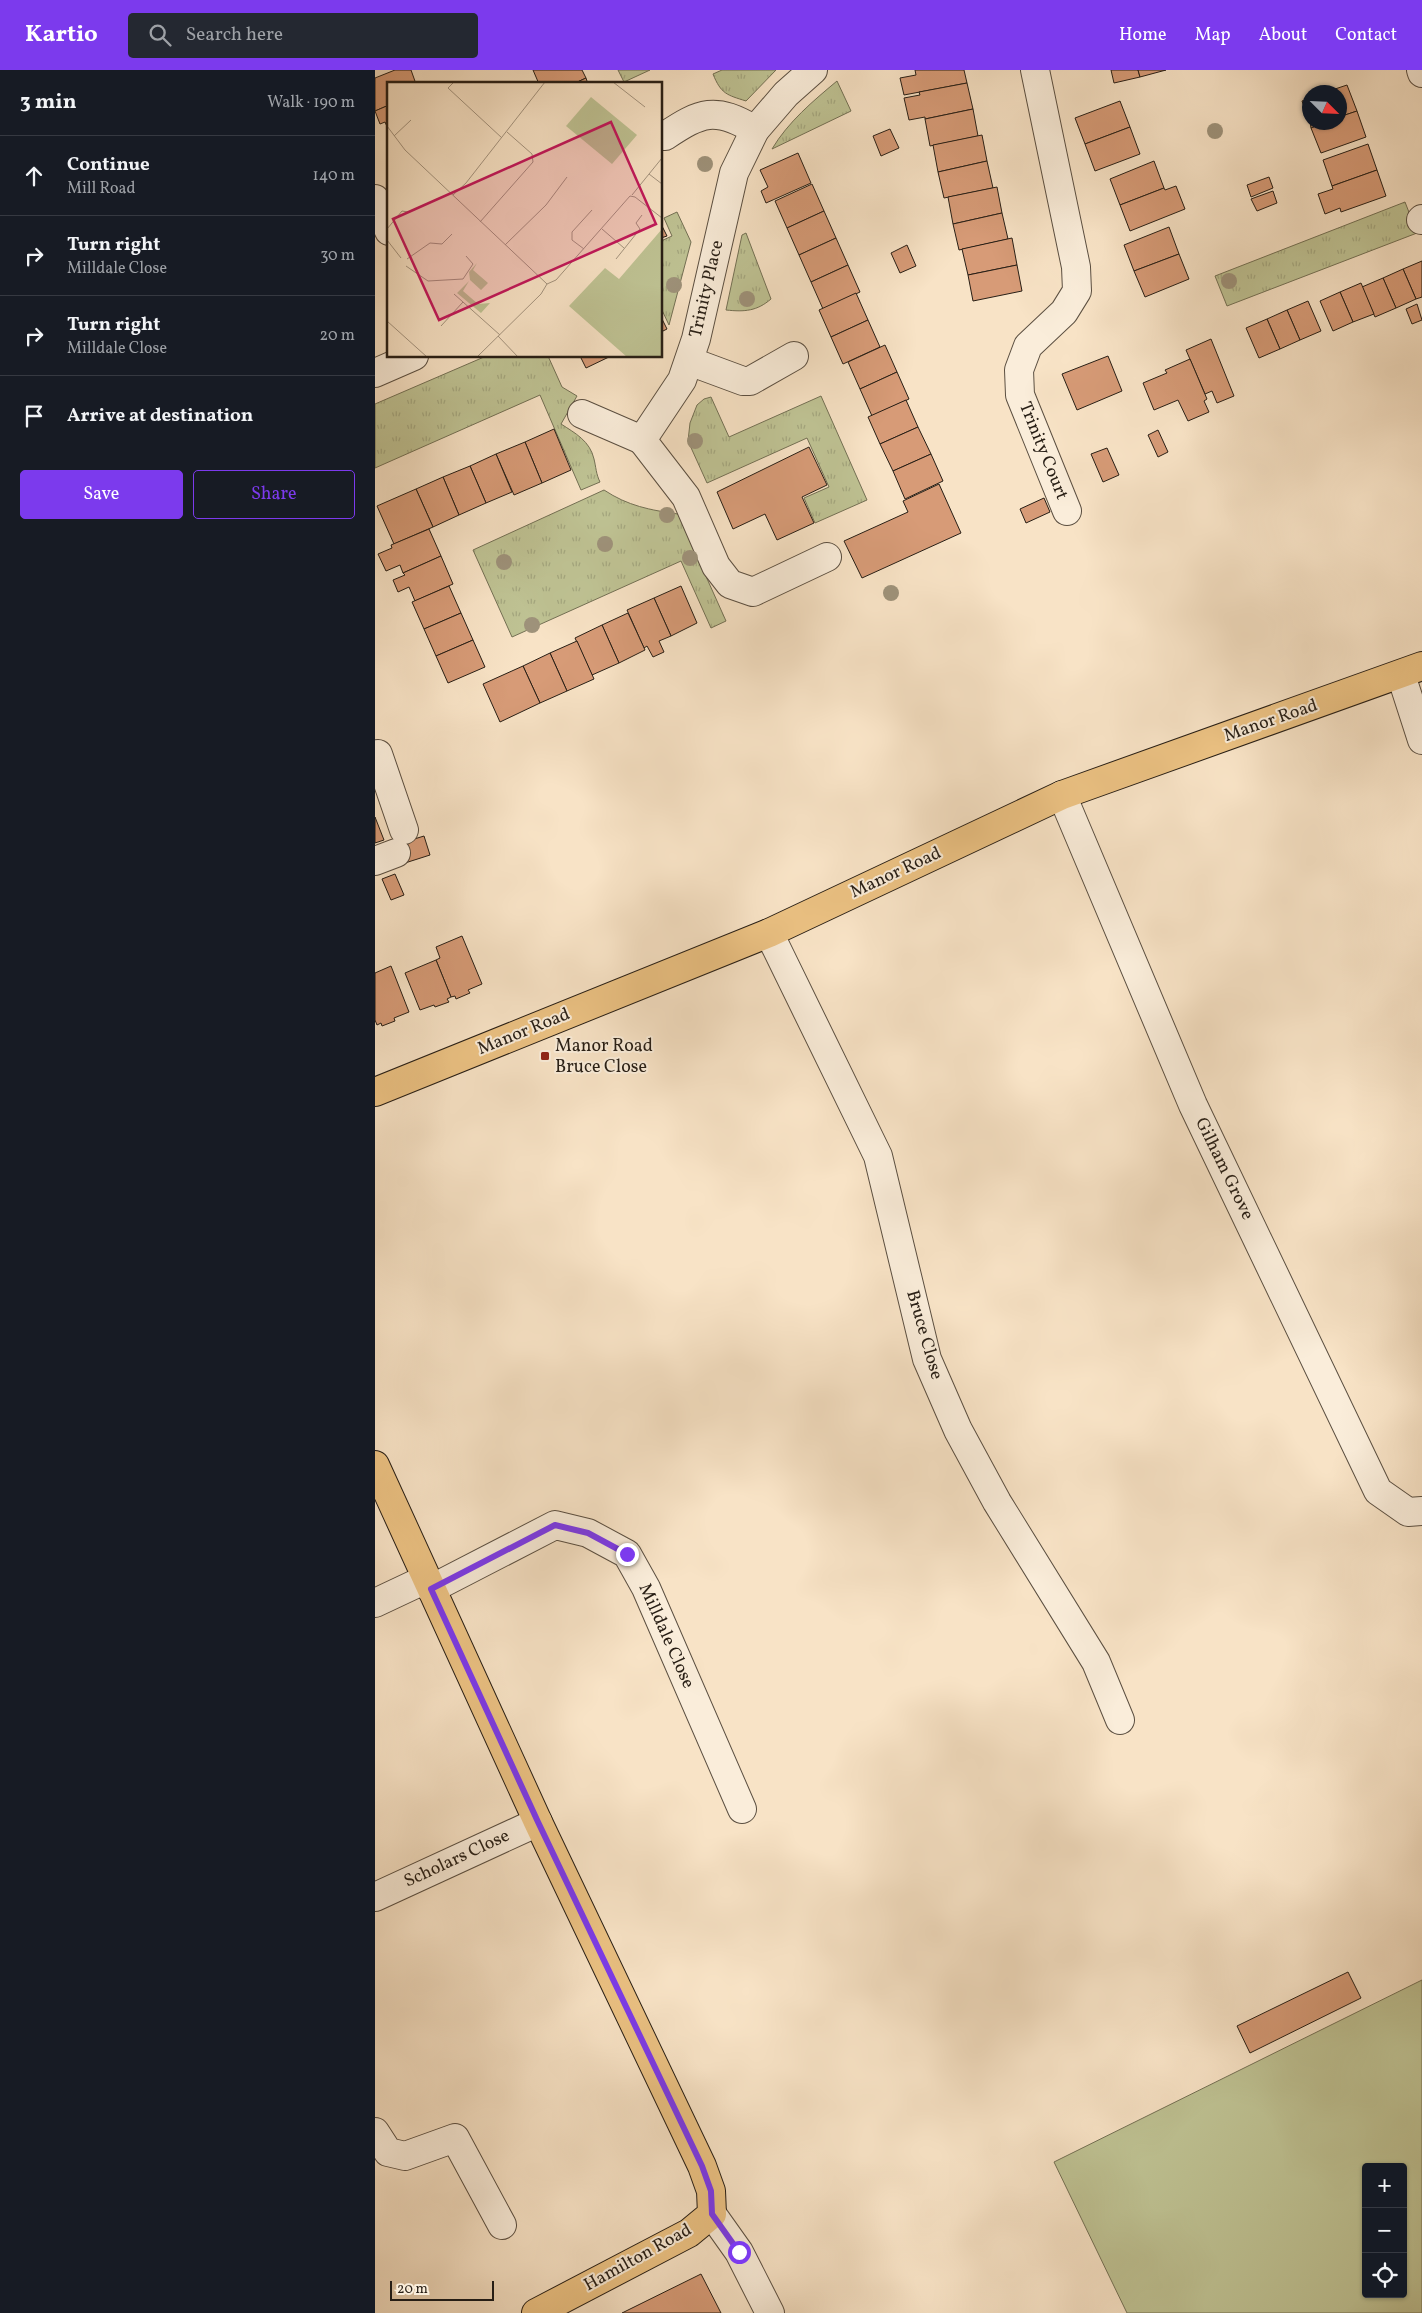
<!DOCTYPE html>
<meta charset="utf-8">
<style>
:root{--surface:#171b24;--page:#242831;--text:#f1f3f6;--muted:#9ea1a6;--line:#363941;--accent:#7c3aed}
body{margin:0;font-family:Vollkorn,serif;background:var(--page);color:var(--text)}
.controls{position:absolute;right:15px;bottom:15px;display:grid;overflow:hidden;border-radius:5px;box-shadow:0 1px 4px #0004}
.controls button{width:45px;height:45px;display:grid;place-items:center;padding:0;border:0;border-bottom:1px solid var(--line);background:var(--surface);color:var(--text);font:25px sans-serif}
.compass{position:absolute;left:927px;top:15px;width:45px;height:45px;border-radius:50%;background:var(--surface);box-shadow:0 1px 4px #0004;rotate:114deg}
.scale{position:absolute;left:15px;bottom:12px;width:104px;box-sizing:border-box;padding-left:5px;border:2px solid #271e15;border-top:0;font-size:14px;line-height:18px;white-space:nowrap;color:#271e15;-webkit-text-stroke:4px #faedda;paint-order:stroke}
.stop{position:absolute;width:15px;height:15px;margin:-11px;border:4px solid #7c3aed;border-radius:50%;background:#fff}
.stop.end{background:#7c3aed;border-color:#fff;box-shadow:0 1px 5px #0008}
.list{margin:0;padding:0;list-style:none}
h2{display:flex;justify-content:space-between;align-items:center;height:65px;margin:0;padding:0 20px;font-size:21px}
h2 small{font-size:16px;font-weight:400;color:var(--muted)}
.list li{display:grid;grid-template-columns:32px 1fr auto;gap:15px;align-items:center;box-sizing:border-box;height:80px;padding:0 20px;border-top:1px solid var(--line)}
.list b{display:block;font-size:19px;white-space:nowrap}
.list p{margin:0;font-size:16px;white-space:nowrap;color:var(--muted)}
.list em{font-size:16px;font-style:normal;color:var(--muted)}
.actions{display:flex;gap:10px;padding:15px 20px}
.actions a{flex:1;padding:11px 0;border:1px solid var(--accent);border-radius:5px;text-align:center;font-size:18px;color:var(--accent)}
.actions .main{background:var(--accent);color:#fff}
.icon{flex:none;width:28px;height:28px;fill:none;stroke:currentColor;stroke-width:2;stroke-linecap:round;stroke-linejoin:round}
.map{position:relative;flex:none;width:1047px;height:2243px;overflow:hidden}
header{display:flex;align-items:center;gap:30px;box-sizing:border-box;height:70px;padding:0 25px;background:var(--accent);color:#fff}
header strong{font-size:24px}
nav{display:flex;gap:28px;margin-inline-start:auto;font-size:18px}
.search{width:350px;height:45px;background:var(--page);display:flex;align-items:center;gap:12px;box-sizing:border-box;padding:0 18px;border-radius:5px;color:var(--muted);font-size:19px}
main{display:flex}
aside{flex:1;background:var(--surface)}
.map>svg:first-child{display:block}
</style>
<header>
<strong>Kartio</strong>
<div class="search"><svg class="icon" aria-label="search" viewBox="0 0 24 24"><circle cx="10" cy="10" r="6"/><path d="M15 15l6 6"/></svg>Search here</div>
<nav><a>Home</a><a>Map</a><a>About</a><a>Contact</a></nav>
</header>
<main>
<aside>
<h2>3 min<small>Walk · 190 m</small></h2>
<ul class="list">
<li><svg class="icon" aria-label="ahead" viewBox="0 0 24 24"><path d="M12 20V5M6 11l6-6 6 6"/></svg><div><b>Continue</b><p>Mill Road</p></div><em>140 m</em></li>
<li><svg class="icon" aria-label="right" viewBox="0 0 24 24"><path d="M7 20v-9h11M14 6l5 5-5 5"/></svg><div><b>Turn right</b><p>Milldale Close</p></div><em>30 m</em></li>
<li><svg class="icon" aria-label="right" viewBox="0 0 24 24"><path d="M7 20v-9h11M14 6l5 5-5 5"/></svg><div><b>Turn right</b><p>Milldale Close</p></div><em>20 m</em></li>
<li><svg class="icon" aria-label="arrive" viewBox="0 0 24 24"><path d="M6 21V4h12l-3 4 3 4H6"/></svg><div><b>Arrive at destination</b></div></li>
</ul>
<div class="actions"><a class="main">Save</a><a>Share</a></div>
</aside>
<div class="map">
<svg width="1047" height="2243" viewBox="0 0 1047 2243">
<defs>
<pattern id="grass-tufts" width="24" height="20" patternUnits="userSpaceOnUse" patternTransform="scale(1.25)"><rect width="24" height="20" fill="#bfc394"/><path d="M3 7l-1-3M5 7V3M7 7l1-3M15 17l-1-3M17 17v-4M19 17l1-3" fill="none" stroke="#a4a77f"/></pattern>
</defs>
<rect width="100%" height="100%" fill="#f8e3c6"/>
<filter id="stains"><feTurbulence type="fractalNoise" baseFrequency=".004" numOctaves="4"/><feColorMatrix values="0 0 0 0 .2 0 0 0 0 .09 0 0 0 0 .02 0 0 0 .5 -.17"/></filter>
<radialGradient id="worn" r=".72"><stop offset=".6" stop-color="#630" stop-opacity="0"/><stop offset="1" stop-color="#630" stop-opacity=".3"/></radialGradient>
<g fill="url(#grass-tufts)" stroke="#737054">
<polygon points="243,0 275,0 249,12"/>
<path d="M347,0h54l-30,31c-19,-6 -25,-7 -33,-27z"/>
<path d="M462,11l14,30 -79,38c16,-27 41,-48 65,-68z"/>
<polygon points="1030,132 1042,163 852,236 840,206"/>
<polygon points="302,142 316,172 294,255 286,238 286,171 297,166 289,148"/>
<path d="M371,163l25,66c-14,12 -26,13 -45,11l16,-75z"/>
<path d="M173,286l14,31 15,9 -16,28c14,9 29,17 33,35 2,8 2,15 6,23l-19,8 -41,-95 -165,73v-64l109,-47z"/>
<polygon points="446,326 492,430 440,453 429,428 454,417 432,368 332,413 313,371 315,353 322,335 329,329 336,327 354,367"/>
<path d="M229,420c24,16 46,20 74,24l48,107 -15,7 -30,-67 -169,76 -39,-87z"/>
</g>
<path fill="#bfc394" stroke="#737054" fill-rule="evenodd" d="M1047,1910v333h-295l-73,-151zM991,2097h37v127h-37z"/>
<g fill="#d79b77" stroke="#271e15">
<polygon points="20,0 36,0 41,14 14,14 14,35 0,41 0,8"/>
<polygon points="158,0 207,0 211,8 198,14 164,14"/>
<polygon points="540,0 589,0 592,13 529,25 525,8 541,5"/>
<polygon points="736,0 763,0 765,7 739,13"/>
<polygon points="763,0 791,0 765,7"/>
<polygon points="211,8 213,14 198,14"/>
<polygon points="592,13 598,39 550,49 550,47 534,50 529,28 545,25 544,22"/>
<polygon points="972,15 982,41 964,47 964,22 951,22"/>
<polygon points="934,28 934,52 927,31"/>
<polygon points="745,31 755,57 710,74 700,48"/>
<polygon points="14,35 14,61 10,52 5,54 0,41"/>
<polygon points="598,39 603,66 555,76 550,49"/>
<polygon points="982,41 991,67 946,83 936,58 950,52 964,52 964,47"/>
<polygon points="935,52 950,52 936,58"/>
<polygon points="755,57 765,84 720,101 710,74"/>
<polygon points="515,59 524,78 506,86 498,66"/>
<polygon points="607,65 612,91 563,102 558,75"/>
<polygon points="993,74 1002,100 957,116 948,90"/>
<polygon points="423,83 436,113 391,133 386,121 393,117 385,100"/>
<polygon points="612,91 618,118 569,128 563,102"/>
<polygon points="779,91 789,118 745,135 735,109"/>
<polygon points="1002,100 1011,126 966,142 965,138 950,144 943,124 958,119 957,116"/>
<polygon points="894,107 898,118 876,127 872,115"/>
<polygon points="437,114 449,141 412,158 400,131"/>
<polygon points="801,116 810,139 755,161 745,135 789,118 790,120"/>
<polygon points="622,117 627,143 578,154 573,127"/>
<polygon points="898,121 902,133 882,141 876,129"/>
<polygon points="449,141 461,168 424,185 412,158"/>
<polygon points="627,143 633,169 584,180 578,154"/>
<polygon points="286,154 292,166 286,168"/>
<polygon points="794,157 804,184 759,201 749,175"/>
<polygon points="461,168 473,195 436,212 424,185"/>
<polygon points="637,168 642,195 593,205 587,179"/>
<polygon points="532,175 541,196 525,203 516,183"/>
<polygon points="804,184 814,209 770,227 759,201"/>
<polygon points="1047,191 1047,227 1041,229 1028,199"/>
<polygon points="473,195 485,222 448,239 436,212"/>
<polygon points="642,195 647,221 598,231 593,205"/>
<polygon points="1028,199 1041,229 1021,238 1008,208"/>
<polygon points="1008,208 1021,238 1000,247 987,217"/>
<polygon points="986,213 999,244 978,252 965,222"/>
<polygon points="965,222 978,252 958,261 945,231"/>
<polygon points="481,223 493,250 456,267 444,240"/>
<polygon points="933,231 946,261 925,270 912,240"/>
<polygon points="1042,234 1047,250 1037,254 1031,239"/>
<polygon points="912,240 925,270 905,279 892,249"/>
<polygon points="286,247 292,259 286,262"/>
<polygon points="892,249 905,279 884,288 871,258"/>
<polygon points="493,250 505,277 468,294 456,267"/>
<polygon points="836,269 859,326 842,333 837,321 830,324 811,280"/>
<polygon points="510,275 522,302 485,319 473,292"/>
<polygon points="205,286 236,286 211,298"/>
<polygon points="733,286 747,321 702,340 687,304"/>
<polygon points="815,289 832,329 829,331 834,342 813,351 803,330 779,340 768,313 792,303 790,300"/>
<polygon points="522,302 534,329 497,346 485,319"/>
<polygon points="531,330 543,357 505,374 493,347"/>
<polygon points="543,357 556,384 518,401 505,374"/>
<polygon points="179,359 196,400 167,413 150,372"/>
<polygon points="783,360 793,382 783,387 773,365"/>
<polygon points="150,372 167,413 139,425 121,384"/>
<polygon points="434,377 452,415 427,427 439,453 402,470 390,444 358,459 342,422"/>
<polygon points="732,378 744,405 728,412 716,384"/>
<polygon points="121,384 137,422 111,433 95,396"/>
<polygon points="556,384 568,411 530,429 518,401"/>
<polygon points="95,396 111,433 84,445 68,407"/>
<polygon points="68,407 84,445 58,457 41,419"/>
<polygon points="564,414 586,463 487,508 469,471 533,442 528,431"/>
<polygon points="41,419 58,457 19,474 2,436"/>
<polygon points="669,428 675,442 651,453 645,439"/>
<polygon points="54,459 66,486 28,503 25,495 11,501 3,484 17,478 16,475"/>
<polygon points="66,486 78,514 40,531 34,517 23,522 18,510 30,505 28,503"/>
<polygon points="74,516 86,543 49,559 37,532"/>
<polygon points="306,516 322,553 296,566 279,528"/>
<polygon points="279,528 296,566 284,571 289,582 278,587 272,576 269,578 252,540"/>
<polygon points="86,543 98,570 61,586 49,559"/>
<polygon points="253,543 270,580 244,593 227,555"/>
<polygon points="227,555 244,593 217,605 200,568"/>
<polygon points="98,570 110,597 73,613 61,586"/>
<polygon points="202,571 219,609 192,621 175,583"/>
<polygon points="175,583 192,621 165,633 148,596"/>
<polygon points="148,596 165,633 125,652 108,614"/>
<polygon points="0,747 9,770 0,773"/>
<polygon points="49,766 55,785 30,793 23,774"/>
<polygon points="20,804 29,825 16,830 7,809"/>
<polygon points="87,866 107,914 93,920 95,923 81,929 80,926 76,927 61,890 65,888 61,877"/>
<polygon points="61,890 76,927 72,929 74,932 60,937 59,935 45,940 30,903"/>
<polygon points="16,896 34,942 19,948 20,951 7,956 6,953 2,955 0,950 0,903"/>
<polygon points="973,1902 986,1928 875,1983 862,1956"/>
<polygon points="326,2204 346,2243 247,2243"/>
</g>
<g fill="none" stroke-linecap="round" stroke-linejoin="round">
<defs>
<g id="minor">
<polyline points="438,0 411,24 380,60 359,103 321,269 307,310 267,370 311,427 341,496 355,514 378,522 452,487"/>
<polyline points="660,0 701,197 702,221 689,242 653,276 644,300 645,325 692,441"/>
<polyline points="1046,0 1047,3"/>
<path d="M290,66c36,-24 50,-30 90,-6"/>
<polyline points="0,129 14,161"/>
<polyline points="1046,150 1047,149"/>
<polyline points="314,291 368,311 375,311 419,286"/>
<polyline points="0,303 39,286"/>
<polyline points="207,344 267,370"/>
<polyline points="1026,605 1047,670"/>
<polyline points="3,684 29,760"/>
<polyline points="687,725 818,1035 1003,1421 1033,1442 1047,1441"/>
<polyline points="0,791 21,783"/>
<polyline points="394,863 503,1086 552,1289 583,1360 622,1432 721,1592 745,1650"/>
<polyline points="56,1519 180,1455 213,1463 252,1484 271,1518 367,1739"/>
<polyline points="0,1533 51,1509"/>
<polyline points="0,1827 163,1752"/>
<polyline points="0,2062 13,2082 30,2086 80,2068 127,2155"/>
<polyline points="337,2144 364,2182 395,2243"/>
</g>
<g id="major">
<polyline points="0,1022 394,863 687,725 1047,596"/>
<polyline points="0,1395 163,1752 327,2096 336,2121 337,2144 314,2163 161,2243"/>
</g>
</defs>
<use href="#minor" stroke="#5b4f41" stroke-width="30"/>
<use href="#major" stroke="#271e15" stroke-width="30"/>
<use href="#minor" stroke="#faedda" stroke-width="28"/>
<use href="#major" stroke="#ecc283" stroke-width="28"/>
</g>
<g fill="#9e927a">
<circle cx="840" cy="61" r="8"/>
<circle cx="330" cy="94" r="8"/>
<circle cx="854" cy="211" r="8"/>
<circle cx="299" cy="215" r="8"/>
<circle cx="372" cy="229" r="8"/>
<circle cx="320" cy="371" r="8"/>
<circle cx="292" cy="445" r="8"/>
<circle cx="230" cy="474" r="8"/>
<circle cx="315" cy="488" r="8"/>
<circle cx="129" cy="492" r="8"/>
<circle cx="516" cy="523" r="8"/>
<circle cx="157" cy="555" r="8"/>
</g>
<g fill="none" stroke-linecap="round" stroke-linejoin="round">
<polyline stroke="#7c3aed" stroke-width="6" points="252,1484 213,1463 180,1455 56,1519 163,1752 327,2096 336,2121 337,2144 364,2182"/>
</g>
<rect fill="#8f2418" stroke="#faedda" stroke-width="2" x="165" y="981" width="10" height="10" rx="2.5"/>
<g text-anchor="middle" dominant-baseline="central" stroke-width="4" stroke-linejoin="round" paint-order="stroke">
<g font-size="18" fill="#271e15" stroke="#faedda">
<text transform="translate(332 219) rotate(-77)">Trinity Place</text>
<text transform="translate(668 381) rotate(68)">Trinity Court</text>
<text transform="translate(896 651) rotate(-19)">Manor Road</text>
<text transform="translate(521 803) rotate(-25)">Manor Road</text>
<text transform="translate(149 962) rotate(-22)">Manor Road</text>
<text transform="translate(849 1099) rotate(64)">Gilham Grove</text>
<text transform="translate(549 1265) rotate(74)">Bruce Close</text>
<text transform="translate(291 1566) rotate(66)">Milldale Close</text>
<text transform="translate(82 1789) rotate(-25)">Scholars Close</text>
<text transform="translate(263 2188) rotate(-29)">Hamilton Road</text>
</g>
<g font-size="18" fill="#271e15" stroke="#faedda" text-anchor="start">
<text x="180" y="976">Manor Road<tspan x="180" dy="21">Bruce Close</tspan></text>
</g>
</g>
<g transform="translate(12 12)">
<rect width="275" height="275" fill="#f8e3c6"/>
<path d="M90,181l-4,7 15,13 -7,7 -11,-10 -1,-8zM82,199l-6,10 15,13 12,-1 -9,10 -24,-20z" fill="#bfc394"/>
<path d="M275,147v128h-35l-58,-51 36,-38 14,11z" fill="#bfc394"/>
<path d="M204,15l46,38 -25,29 -46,-38z" fill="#bfc394"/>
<path fill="none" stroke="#a4947f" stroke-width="1" d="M67,0l-6,6 54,50M226,0l32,25M0,44l18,24 142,134 9,-4 74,-84 5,1 27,21M7,54l17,-16M262,92l13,10M66,113l13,-12 79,-101M245,113l30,-37M93,140l53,-60 -1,-8 -25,-22M0,147l15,-18 6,1M215,147l22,19M0,158l14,18M118,163l41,-40 21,-28M197,167l-12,-9v-8l20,-22M20,177l23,-16 12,1 10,-10M229,177l24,-30 -4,-6 6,-8M19,184l22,15 35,-2 10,-15 -7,-8M67,212l46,41M0,239l40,36M54,244l22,-24M111,254l20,21M90,275l64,-63 6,-10"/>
<path fill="#c2185b" fill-opacity="0.15" stroke="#c2185b" stroke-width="2.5" d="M224,40l45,102 -217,96 -46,-101z"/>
<rect width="275" height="275" fill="none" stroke="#271e15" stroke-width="2.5"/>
</g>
<rect width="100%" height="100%" filter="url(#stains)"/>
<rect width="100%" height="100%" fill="url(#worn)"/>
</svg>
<div class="controls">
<button>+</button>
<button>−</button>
<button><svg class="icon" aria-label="locate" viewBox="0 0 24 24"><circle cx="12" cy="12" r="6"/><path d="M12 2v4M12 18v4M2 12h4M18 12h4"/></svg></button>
</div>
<svg class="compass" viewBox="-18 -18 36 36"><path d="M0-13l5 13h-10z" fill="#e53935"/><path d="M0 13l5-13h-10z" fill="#9ea1a6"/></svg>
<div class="scale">20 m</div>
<div class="stop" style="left:364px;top:2182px"></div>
<div class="stop end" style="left:252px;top:1484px"></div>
</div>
</main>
